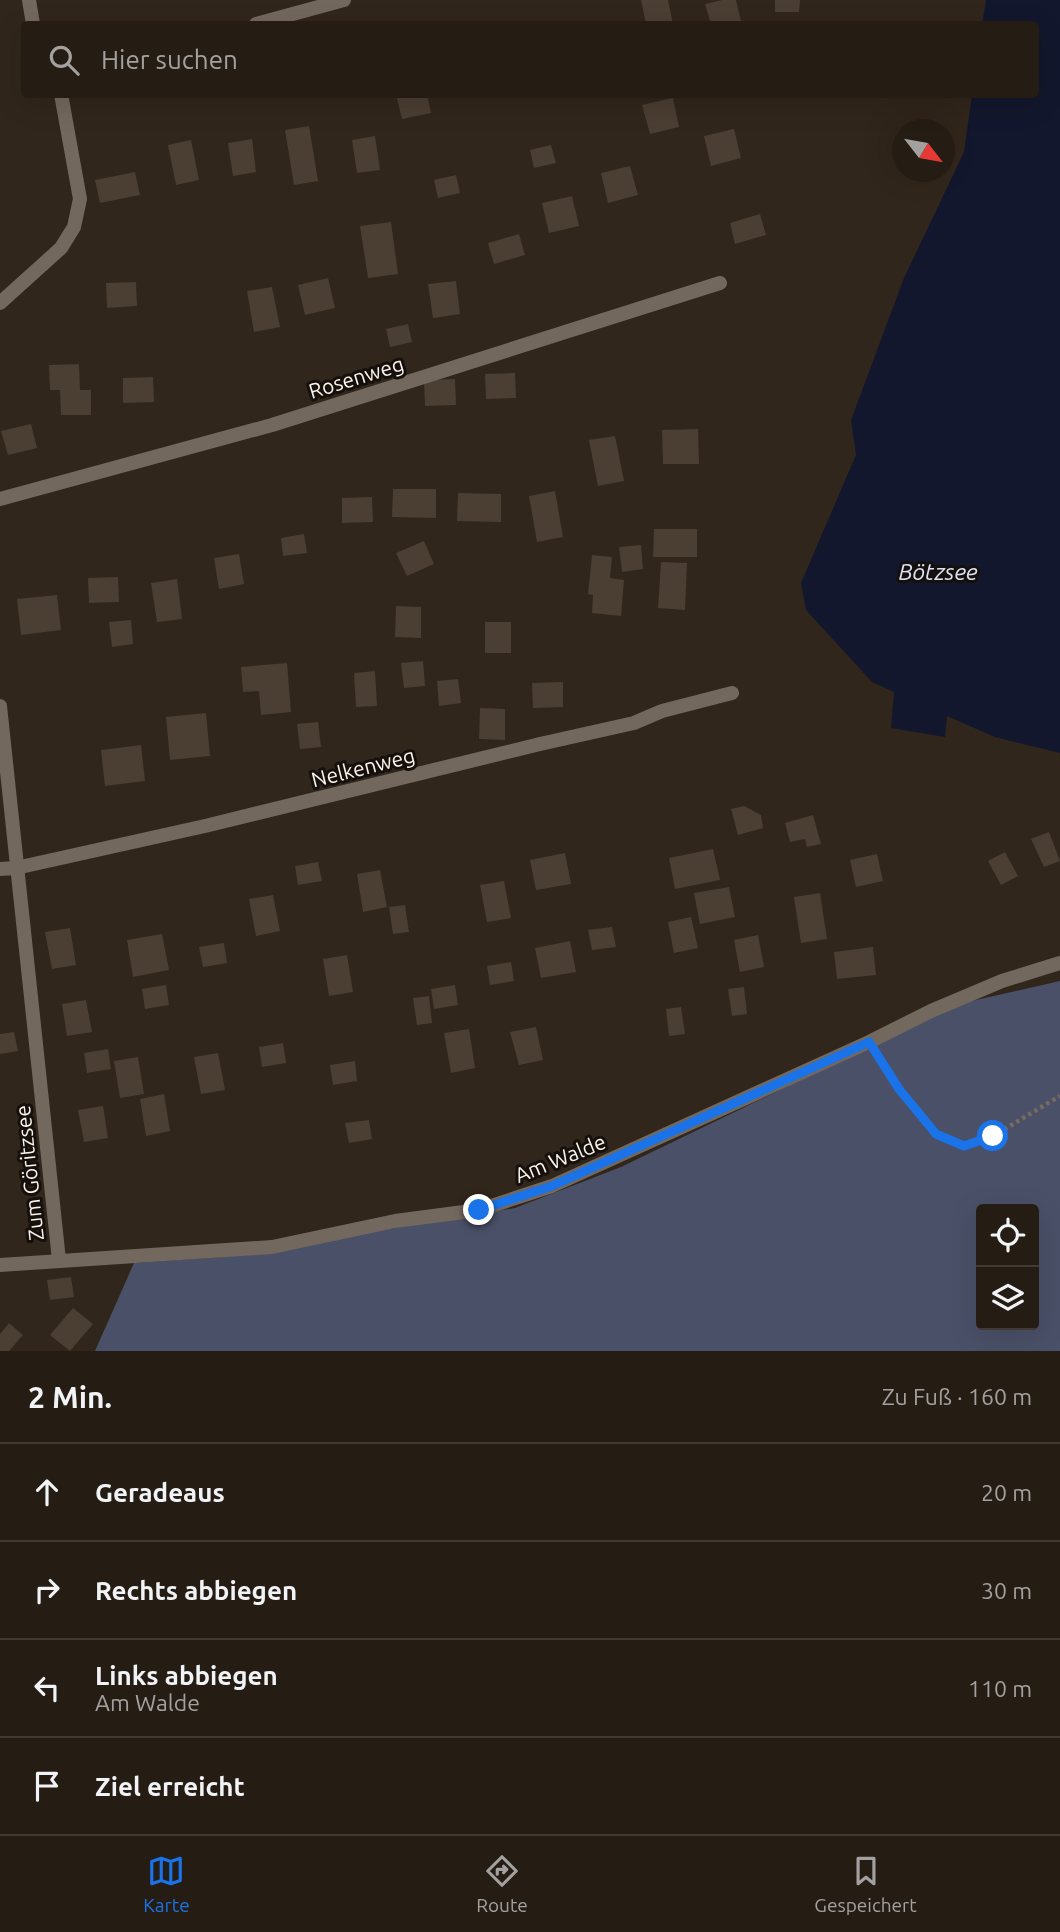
<!DOCTYPE html>
<html lang="de">
<meta charset="utf-8">
<style>
:root{--surface:#251c14;--page:#2d251d;--text:#f1f3f6;--muted:#a3a1a0;--line:#423a34;--accent:#1a73e8}
body{margin:0;font-family:Ubuntu,sans-serif;background:var(--page);color:var(--text)}
.controls{position:absolute;right:21px;bottom:21px;display:grid;overflow:hidden;border-radius:7px;box-shadow:0 7px 28px #0002}
.controls button{width:63px;height:63px;display:grid;place-items:center;padding:0;border:0;border-bottom:2px solid var(--line);background:var(--surface);color:var(--text);font:35px sans-serif}
.compass{position:absolute;left:892px;top:119px;width:63px;height:63px;border-radius:50%;background:var(--surface);box-shadow:0 7px 28px #0002;rotate:121deg}
.stop{position:absolute;width:21px;height:21px;margin:-16px;border:5px solid #1a73e8;border-radius:50%;background:#fff}
.stop.end{background:#1a73e8;border-color:#fff;box-shadow:0 2px 7px #0008}
.list{margin:0;padding:0;list-style:none}
h2{display:flex;justify-content:space-between;align-items:center;height:91px;margin:0;padding:0 28px;font-size:30px}
h2 small{font-size:23px;font-weight:400;color:var(--muted)}
.list li{display:grid;grid-template-columns:46px 1fr auto;gap:21px;align-items:center;box-sizing:border-box;height:98px;padding:0 28px;border-top:2px solid var(--line)}
.list b{display:block;font-size:26px;white-space:nowrap}
.list p{margin:0;font-size:23px;white-space:nowrap;color:var(--muted)}
.list em{font-size:23px;font-style:normal;color:var(--muted)}
.icon{flex:none;width:38px;height:38px;fill:none;stroke:currentColor;stroke-width:2;stroke-linecap:round;stroke-linejoin:round}
.map{position:relative;flex:none;width:1060px;height:1351px;overflow:hidden}
.search{position:absolute;background:var(--surface);box-shadow:0 7px 28px #0002;left:21px;right:21px;top:21px;height:77px;display:flex;align-items:center;gap:18px;box-sizing:border-box;padding:0 24px;border-radius:7px;color:var(--muted);font-size:26px}
.sheet{height:483px;background:var(--surface)}
nav{display:flex;justify-content:space-around;align-items:center;box-sizing:border-box;height:98px;border-top:2px solid var(--line);background:var(--surface);font-size:19px;color:var(--muted)}
nav a{display:grid;justify-items:center;gap:4px}
nav .on{color:var(--accent)}
.map>svg:first-child{display:block}
</style>
<div class="map">
<svg width="1060" height="1351" viewBox="0 0 1060 1351">
<rect width="100%" height="100%" fill="#31261b"/>
<path fill="#4a5067" fill-rule="evenodd" d="M1060,981v370h-965l39,-88 88,-6 293,-49 106,-41 337,-163zM981,1209h53v116h-53z"/>
<polygon fill="#13172d" points="986,0 1060,0 1060,753 995,737 947,716 945,737 891,728 894,692 872,682 806,610 801,583 856,455 851,420 904,278 964,152 972,95 1036,94 1036,24 982,24"/>
<g fill="#4b3e33">
<polygon points="641,0 668,0 673,24 646,24"/>
<polygon points="722,0 736,0 741,21 728,24 711,24 705,4"/>
<polygon points="775,0 800,0 799,12 775,12"/>
<polygon points="396,94 427,94 431,113 402,119"/>
<polygon points="673,98 679,127 650,134 642,105"/>
<polygon points="309,126 318,181 294,185 285,130"/>
<polygon points="734,129 741,158 711,166 704,136"/>
<polygon points="375,136 380,170 357,173 352,140"/>
<polygon points="252,139 256,172 233,176 228,143"/>
<polygon points="191,140 199,180 176,185 168,145"/>
<polygon points="551,145 556,163 534,168 530,150"/>
<polygon points="630,166 638,195 608,203 601,173"/>
<polygon points="135,172 140,195 100,203 95,180"/>
<polygon points="456,175 460,193 438,198 434,180"/>
<polygon points="572,196 579,226 549,233 542,203"/>
<polygon points="760,214 766,235 735,244 730,223"/>
<polygon points="391,222 398,274 368,278 360,226"/>
<polygon points="519,234 525,255 494,264 488,243"/>
<polygon points="328,278 335,308 305,315 298,285"/>
<polygon points="456,281 460,314 433,318 428,284"/>
<polygon points="136,282 137,306 107,308 106,283"/>
<polygon points="272,287 280,327 254,332 247,291"/>
<polygon points="408,324 412,342 390,347 386,329"/>
<polygon points="79,364 80,390 91,390 91,415 61,415 60,390 50,390 49,365"/>
<polygon points="515,373 516,398 486,399 485,374"/>
<polygon points="153,377 154,402 123,403 123,378"/>
<polygon points="455,379 456,405 425,406 424,380"/>
<polygon points="31,424 37,448 8,455 1,431"/>
<polygon points="698,429 699,464 663,464 662,430"/>
<polygon points="615,436 624,481 598,486 589,440"/>
<polygon points="393,489 436,489 436,518 392,517"/>
<polygon points="555,491 563,537 537,542 529,496"/>
<polygon points="458,493 501,494 501,522 457,521"/>
<polygon points="372,497 373,522 342,523 342,498"/>
<polygon points="654,529 697,529 697,557 653,557"/>
<polygon points="304,534 307,553 283,556 281,538"/>
<polygon points="424,541 434,564 407,576 396,553"/>
<polygon points="641,545 643,569 622,572 619,547"/>
<polygon points="239,554 244,584 219,589 214,558"/>
<polygon points="592,555 612,557 610,578 624,580 621,616 592,613 593,595 588,594"/>
<polygon points="661,562 687,563 685,610 658,608"/>
<polygon points="118,577 119,602 89,603 88,578"/>
<polygon points="177,579 182,619 157,622 151,583"/>
<polygon points="57,595 61,630 21,635 17,599"/>
<polygon points="396,606 421,607 421,638 395,637"/>
<polygon points="131,620 133,644 112,647 109,622"/>
<rect x="485" y="622" width="26" height="31"/>
<polygon points="423,661 425,686 404,688 401,663"/>
<polygon points="287,663 291,712 261,715 259,691 243,692 241,667"/>
<polygon points="375,671 377,706 356,707 354,673"/>
<polygon points="458,679 461,703 439,706 437,681"/>
<polygon points="563,682 563,707 533,708 532,683"/>
<polygon points="480,708 505,709 505,740 479,739"/>
<polygon points="206,713 210,756 170,760 166,717"/>
<polygon points="318,722 321,747 300,749 297,724"/>
<polygon points="141,745 145,781 105,786 101,750"/>
<polygon points="744,806 761,815 763,828 738,835 731,809"/>
<polygon points="813,815 821,844 807,847 805,839 790,842 785,823"/>
<polygon points="1049,832 1060,861 1044,867 1031,839"/>
<polygon points="713,849 720,880 675,889 669,858"/>
<polygon points="1005,852 1018,876 1001,885 988,861"/>
<polygon points="565,853 571,884 536,890 530,860"/>
<polygon points="877,854 883,881 856,887 850,860"/>
<polygon points="318,862 322,881 298,885 295,866"/>
<polygon points="380,870 387,907 363,912 357,874"/>
<polygon points="504,881 511,918 487,922 480,885"/>
<polygon points="729,887 735,917 700,924 694,893"/>
<polygon points="820,893 827,939 801,943 794,897"/>
<polygon points="273,895 280,931 256,936 249,899"/>
<polygon points="405,905 409,932 393,934 389,907"/>
<polygon points="691,917 698,948 674,953 668,922"/>
<polygon points="612,927 616,947 592,950 588,930"/>
<polygon points="70,928 76,965 52,969 45,932"/>
<polygon points="162,934 169,970 133,977 127,940"/>
<polygon points="758,935 764,967 740,972 734,940"/>
<polygon points="570,941 576,972 541,978 535,948"/>
<polygon points="224,943 227,963 203,967 199,947"/>
<polygon points="873,947 876,975 837,979 834,952"/>
<polygon points="347,955 353,992 329,996 323,959"/>
<polygon points="511,962 514,981 490,985 487,966"/>
<polygon points="166,985 169,1005 145,1009 142,989"/>
<polygon points="455,985 458,1005 434,1009 431,989"/>
<polygon points="744,987 747,1014 732,1016 728,989"/>
<polygon points="429,996 432,1023 417,1025 413,998"/>
<polygon points="86,1000 92,1032 67,1036 62,1004"/>
<polygon points="681,1007 685,1034 669,1036 666,1009"/>
<polygon points="536,1027 543,1060 519,1065 510,1032"/>
<polygon points="469,1029 475,1068 451,1073 444,1033"/>
<polygon points="14,1032 18,1051 0,1054 0,1034"/>
<polygon points="283,1043 286,1063 262,1067 259,1047"/>
<polygon points="108,1049 111,1069 87,1073 84,1053"/>
<polygon points="218,1053 225,1090 201,1094 194,1057"/>
<polygon points="138,1057 144,1094 120,1098 114,1061"/>
<polygon points="355,1061 357,1081 333,1085 330,1065"/>
<polygon points="164,1094 170,1131 146,1136 140,1099"/>
<polygon points="103,1106 108,1138 84,1142 78,1110"/>
<polygon points="369,1120 372,1139 349,1143 345,1123"/>
<polygon points="71,1277 74,1297 50,1300 47,1280"/>
<polygon points="73,1308 93,1324 70,1351 50,1335"/>
<polygon points="9,1323 23,1335 9,1351 0,1351 0,1334"/>
</g>
<g fill="none" stroke-linecap="round" stroke-linejoin="round">
<polyline stroke="#756b61" stroke-width="4.5" stroke-dasharray="3.5 3.5" stroke-linecap="butt" points="880,1059 899,1089 936,1134 964,1146 993,1136 1060,1096"/>
<g stroke="#73685e" stroke-width="14">
<polyline points="29,0 33,24"/>
<polyline points="256,24 344,0"/>
<polyline points="0,303 61,248 74,227 80,199 61,94"/>
<polyline points="0,499 272,425 720,283"/>
<polyline points="0,706 59,1260"/>
<polyline points="0,869 16,868 205,826 540,744 634,723 662,711 732,693"/>
<polyline points="0,1265 272,1247 395,1221 479,1210 552,1186 869,1042 931,1011 1002,981 1060,963"/>
</g>
</g>
<g fill="none" stroke-linecap="round" stroke-linejoin="round">
<polyline stroke="#1a73e8" stroke-width="9" points="479,1210 552,1186 869,1042 899,1089 936,1134 964,1146 993,1136"/>
</g>
<g text-anchor="middle" dominant-baseline="central" stroke-width="6" stroke-linejoin="round" paint-order="stroke">
<g font-size="21" fill="#fbf3ec" stroke="#15100b">
<text transform="translate(356 377) rotate(-17)">Rosenweg</text>
<text transform="translate(363 767) rotate(-14)">Nelkenweg</text>
<text transform="translate(560 1158) rotate(-22)">Am Walde</text>
<text transform="translate(29 1173) rotate(-96)">Zum Göritzsee</text>
</g>
<g font-size="23" font-style="italic" fill="#dce2f7" stroke="#15100b">
<text x="938" y="571">Bötzsee</text>
</g>
</g>
</svg>
<div class="controls">
<button><svg class="icon" aria-label="locate" viewBox="0 0 24 24"><circle cx="12" cy="12" r="6"/><path d="M12 2v4M12 18v4M2 12h4M18 12h4"/></svg></button>
<button><svg class="icon" aria-label="layers" viewBox="0 0 24 24"><path d="M12 4l9 5-9 5-9-5zM3 14l9 5 9-5"/></svg></button>
</div>
<svg class="compass" viewBox="-18 -18 36 36"><path d="M0-13l5 13h-10z" fill="#e53935"/><path d="M0 13l5-13h-10z" fill="#a3a1a0"/></svg>
<div class="stop" style="left:993px;top:1136px"></div>
<div class="stop end" style="left:479px;top:1210px"></div>
<div class="search"><svg class="icon" aria-label="search" viewBox="0 0 24 24"><circle cx="10" cy="10" r="6"/><path d="M15 15l6 6"/></svg>Hier suchen</div>
</div>
<section class="sheet">
<h2>2 Min.<small>Zu Fuß · 160 m</small></h2>
<ul class="list">
<li><svg class="icon" aria-label="ahead" viewBox="0 0 24 24"><path d="M12 20V5M6 11l6-6 6 6"/></svg><div><b>Geradeaus</b></div><em>20 m</em></li>
<li><svg class="icon" aria-label="right" viewBox="0 0 24 24"><path d="M7 20v-9h11M14 6l5 5-5 5"/></svg><div><b>Rechts abbiegen</b></div><em>30 m</em></li>
<li><svg class="icon" aria-label="left" viewBox="0 0 24 24"><path d="M17 20v-9H6M10 6l-5 5 5 5"/></svg><div><b>Links abbiegen</b><p>Am Walde</p></div><em>110 m</em></li>
<li><svg class="icon" aria-label="arrive" viewBox="0 0 24 24"><path d="M6 21V4h12l-3 4 3 4H6"/></svg><div><b>Ziel erreicht</b></div></li>
</ul>
</section>
<nav>
<a class="on"><svg class="icon" aria-label="map" viewBox="0 0 24 24"><path d="M3 6l6-2 6 2 6-2v14l-6 2-6-2-6 2zM9 4v14M15 6v14"/></svg>Karte</a>
<a><svg class="icon" aria-label="directions" viewBox="0 0 24 24"><path d="M12 3l9 9-9 9-9-9zM9 14v-3h6M13 9l2 2-2 2"/></svg>Route</a>
<a><svg class="icon" aria-label="saved" viewBox="0 0 24 24"><path d="M7 4h10v16l-5-4-5 4z"/></svg>Gespeichert</a>
</nav>
